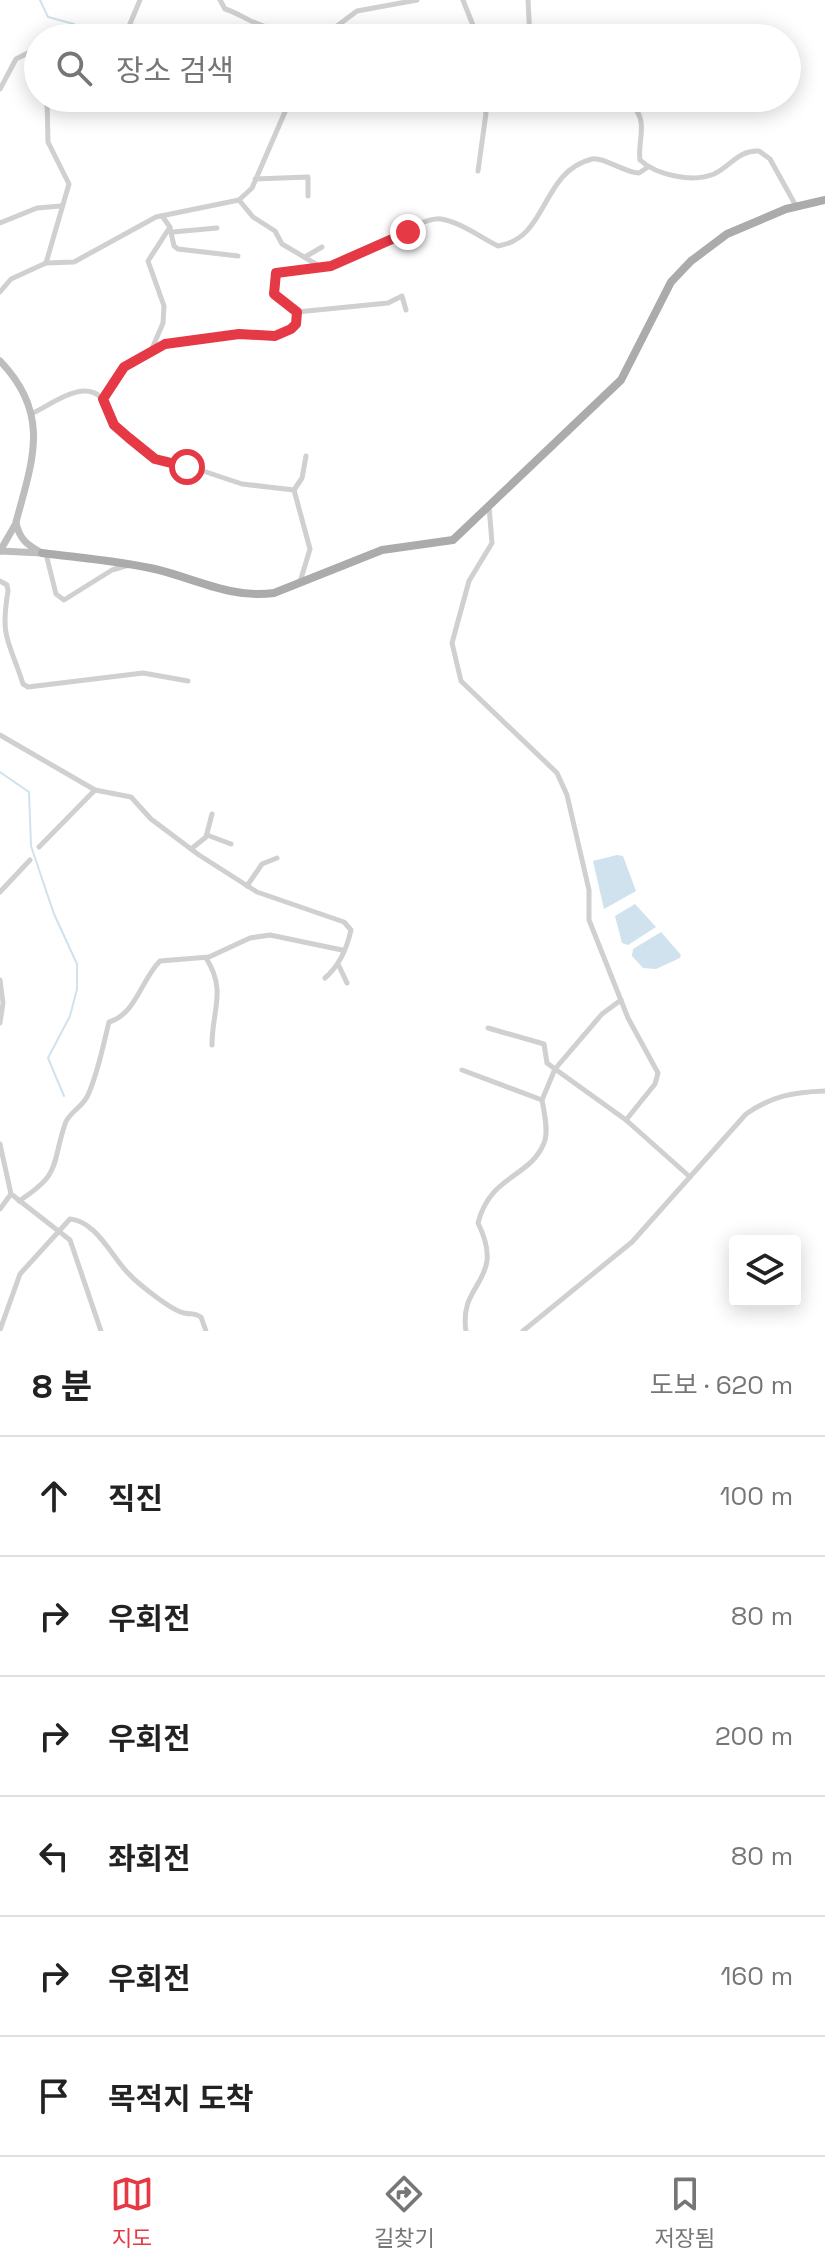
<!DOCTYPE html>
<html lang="ko">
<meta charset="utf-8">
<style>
:root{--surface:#fff;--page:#f2f2f2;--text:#222;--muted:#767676;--line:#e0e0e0;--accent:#e63946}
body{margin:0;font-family:"Space Grotesk","Noto Sans KR",sans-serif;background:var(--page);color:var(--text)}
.controls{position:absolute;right:24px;bottom:24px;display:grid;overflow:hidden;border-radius:8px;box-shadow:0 4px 20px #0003}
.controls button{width:72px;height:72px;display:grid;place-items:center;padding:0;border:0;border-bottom:2px solid var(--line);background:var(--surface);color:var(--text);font:40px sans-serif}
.stop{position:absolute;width:24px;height:24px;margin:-18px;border:6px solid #e63946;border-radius:50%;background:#fff}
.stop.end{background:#e63946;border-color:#fff;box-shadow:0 2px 8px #0008}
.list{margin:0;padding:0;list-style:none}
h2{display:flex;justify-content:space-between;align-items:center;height:104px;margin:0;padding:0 32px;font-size:34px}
h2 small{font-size:26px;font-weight:400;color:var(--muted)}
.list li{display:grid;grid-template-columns:52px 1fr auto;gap:24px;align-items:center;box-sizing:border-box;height:120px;padding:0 32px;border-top:2px solid var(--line)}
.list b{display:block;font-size:30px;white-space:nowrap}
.list em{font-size:26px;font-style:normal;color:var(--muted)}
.icon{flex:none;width:44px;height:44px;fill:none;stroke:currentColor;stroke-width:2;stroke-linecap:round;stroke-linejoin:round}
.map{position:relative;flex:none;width:825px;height:1331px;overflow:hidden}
.search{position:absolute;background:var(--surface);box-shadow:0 4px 20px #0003;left:24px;right:24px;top:24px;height:88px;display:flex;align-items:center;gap:20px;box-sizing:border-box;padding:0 28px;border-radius:44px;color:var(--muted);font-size:30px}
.sheet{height:824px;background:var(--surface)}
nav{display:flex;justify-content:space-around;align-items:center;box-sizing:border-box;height:112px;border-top:2px solid var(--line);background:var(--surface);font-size:22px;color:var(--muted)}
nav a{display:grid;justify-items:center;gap:4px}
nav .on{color:var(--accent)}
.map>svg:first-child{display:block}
</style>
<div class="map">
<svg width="825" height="1331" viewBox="0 0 825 1331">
<rect width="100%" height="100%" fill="#fff"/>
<g fill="#cfe2ee">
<polygon points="617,855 623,856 636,891 604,909 593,861"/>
<polygon points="635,904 656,927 628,945 622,943 615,916"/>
<polygon points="661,932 681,955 680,958 656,969 643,968 632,956 633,949"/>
</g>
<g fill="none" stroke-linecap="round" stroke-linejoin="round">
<g stroke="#cfe2ee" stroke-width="2">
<polyline points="40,0 48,17 74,24 86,38"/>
<polyline points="0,772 29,792 31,846 54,914 77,964 77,989 70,1016 48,1058 64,1096"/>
</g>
<g stroke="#d0d0d0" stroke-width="5">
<path d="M220,0l5,9c13,4 20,10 31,14 14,6 23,6 38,15"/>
<polyline points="463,0 478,38"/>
<polyline points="528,0 530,38"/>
<polyline points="124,38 140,0"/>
<polyline points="321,38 357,11 417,0"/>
<polyline points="0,89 16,59 38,48"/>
<path d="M551,98c24,9 84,-15 90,24 2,13 -3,25 -1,38 16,15 53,23 74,14 17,-8 24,-24 45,-23l11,8 26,47"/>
<polyline points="47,106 110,98"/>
<polyline points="478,171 486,113 481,98"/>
<polyline points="255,179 308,177 308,196"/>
<path d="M239,200l14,17 22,14 7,13 39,23c37,-3 95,-51 120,-48 19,3 39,18 57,27 51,-8 42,-74 94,-87 10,-3 33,14 47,14l9,-6"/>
<polyline points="0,223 37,208 61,206"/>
<polyline points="170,228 174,246 178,249 238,256"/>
<polyline points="173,232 217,228"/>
<polyline points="305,257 322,247"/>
<polyline points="46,263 69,184 48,142 47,98"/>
<polyline points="0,292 11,279 46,263 74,262 156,217 239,200 252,188 291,98"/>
<polyline points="297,312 274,294 276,273 319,267"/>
<polyline points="151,351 163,323 164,306 148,261 170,227 162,216"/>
<polyline points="103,399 124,367 165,344 239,334 275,336 296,324 297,312 388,303 402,296 406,310"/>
<path d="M31,414c15,-7 36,-22 52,-23 24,-1 21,20 32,34 10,14 34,34 52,34l75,25 52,6"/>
<polyline points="489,506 492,543 469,581 452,643 461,681 557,773 567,795 589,890 589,920 628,1018 658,1073 655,1084 626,1120"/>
<polyline points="46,554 56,594 64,600 112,570 129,565"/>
<path d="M0,581l7,4 1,6c-8,48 1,49 15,93l5,3 115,-14 45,8"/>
<polyline points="300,582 310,549 294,490 302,478 306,456"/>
<polyline points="0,735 95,790"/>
<polyline points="207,835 231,844"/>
<path d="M39,847l56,-57 36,7 20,22 48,36 58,37 87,30 7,8c-4,18 -12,36 -26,48"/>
<polyline points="191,849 206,837 212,814"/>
<polyline points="247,886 262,864 277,858"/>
<polyline points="0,892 30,860"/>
<path d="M206,958c21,33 6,51 6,87"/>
<polyline points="339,966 347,983"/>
<polyline points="0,980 3,1003 0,1023"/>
<polyline points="621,1000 602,1014 555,1069 626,1120 690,1177"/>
<polyline points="488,1028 544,1044 547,1063 555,1069 542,1100"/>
<path d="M462,1070l80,30c2,11 7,32 2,43 -14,35 -54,32 -66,80 29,59 -20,58 -12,108"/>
<polyline points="0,1144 11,1194 70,1240 101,1331"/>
<path d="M19,1201c43,-28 32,-35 46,-77 3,-11 18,-17 23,-29 10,-22 15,-49 21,-73 27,-8 32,-42 51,-61l49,-4 41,-19 20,-3 72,15"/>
<polyline points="0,1209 11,1194"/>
<path d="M0,1330l20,-56 50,-55c26,2 42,38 58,54 9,10 44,38 56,40 8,2 9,-1 17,4l5,14"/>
<path d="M523,1331l109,-89 114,-128c26,-18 47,-22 79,-23"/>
</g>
<g stroke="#bdbdbd" stroke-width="7">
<path d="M0,361c51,53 33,98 16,161 3,17 11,23 26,31l-42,-2"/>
<polyline points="0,551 15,525"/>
</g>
<path stroke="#ababab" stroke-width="8" d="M42,553c39,5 79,8 117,17 39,10 75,29 115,23l108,-43 71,-10 168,-160 50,-98 20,-21 36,-27 59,-25 39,-9"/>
</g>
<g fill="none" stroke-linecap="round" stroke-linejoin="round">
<polyline stroke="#e63946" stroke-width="10" points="187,467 155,459 129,438 114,425 103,399 124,367 165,344 239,334 275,336 291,329 296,324 297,312 274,294 276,273 331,266 408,232"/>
</g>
</svg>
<div class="controls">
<button><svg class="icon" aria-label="layers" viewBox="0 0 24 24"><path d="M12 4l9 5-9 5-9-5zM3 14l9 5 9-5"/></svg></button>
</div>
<div class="stop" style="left:187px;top:467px"></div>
<div class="stop end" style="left:408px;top:232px"></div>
<div class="search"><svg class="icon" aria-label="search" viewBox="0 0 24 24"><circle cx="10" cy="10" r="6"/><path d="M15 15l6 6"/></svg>장소 검색</div>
</div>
<section class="sheet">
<h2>8 분<small>도보 · 620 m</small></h2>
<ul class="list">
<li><svg class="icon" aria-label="ahead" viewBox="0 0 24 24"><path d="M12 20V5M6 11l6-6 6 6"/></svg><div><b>직진</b></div><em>100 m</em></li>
<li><svg class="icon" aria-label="right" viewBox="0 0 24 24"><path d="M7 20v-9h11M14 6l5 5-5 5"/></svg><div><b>우회전</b></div><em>80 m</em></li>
<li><svg class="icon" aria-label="right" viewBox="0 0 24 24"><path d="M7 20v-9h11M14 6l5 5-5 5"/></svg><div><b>우회전</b></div><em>200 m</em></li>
<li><svg class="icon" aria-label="left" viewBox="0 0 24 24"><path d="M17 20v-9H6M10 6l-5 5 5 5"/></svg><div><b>좌회전</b></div><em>80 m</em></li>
<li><svg class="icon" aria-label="right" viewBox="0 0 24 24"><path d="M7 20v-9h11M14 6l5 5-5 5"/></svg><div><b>우회전</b></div><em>160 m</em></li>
<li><svg class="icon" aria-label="arrive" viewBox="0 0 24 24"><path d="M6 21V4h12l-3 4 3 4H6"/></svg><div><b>목적지 도착</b></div></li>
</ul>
</section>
<nav>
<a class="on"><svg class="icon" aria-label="map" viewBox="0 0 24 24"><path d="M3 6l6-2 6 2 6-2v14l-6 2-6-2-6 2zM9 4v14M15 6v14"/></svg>지도</a>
<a><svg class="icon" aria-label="directions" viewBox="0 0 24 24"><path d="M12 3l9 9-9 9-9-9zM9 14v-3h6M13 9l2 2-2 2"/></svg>길찾기</a>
<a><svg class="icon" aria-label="saved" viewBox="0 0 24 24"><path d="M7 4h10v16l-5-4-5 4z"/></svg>저장됨</a>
</nav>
